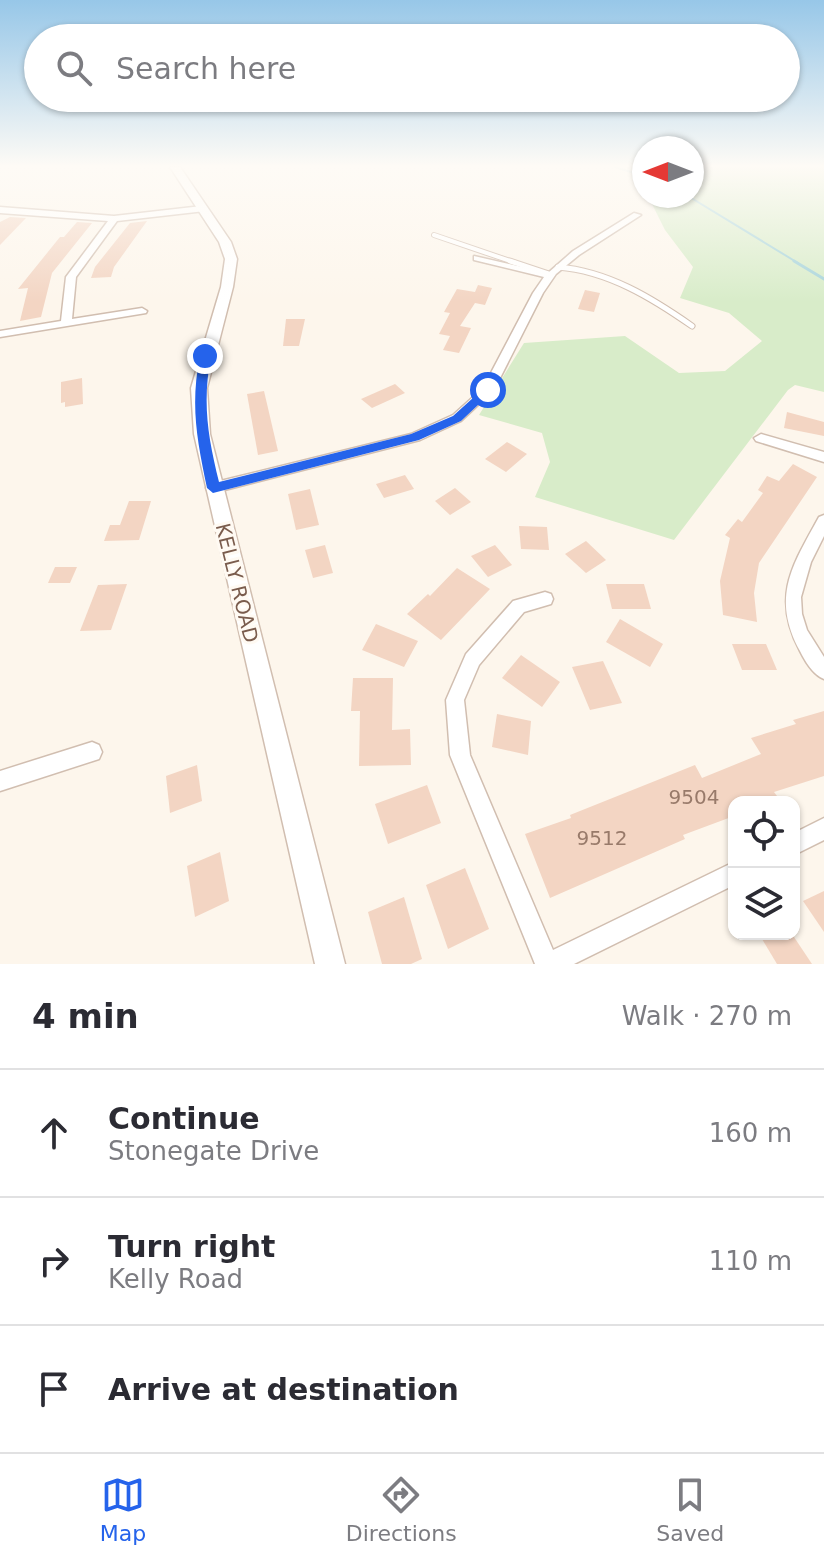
<!DOCTYPE html>
<meta charset="utf-8">
<style>
:root{--surface:#fff;--page:#f7f7f7;--text:#2b2b33;--muted:#7c7c81;--line:#e1e1e2;--accent:#2563eb}
body{margin:0;font-family:"DejaVu Sans",sans-serif;background:var(--page);color:var(--text)}
.controls{position:absolute;right:24px;bottom:24px;display:grid;overflow:hidden;border-radius:16px;box-shadow:0 2px 6px #0004}
.controls button{width:72px;height:72px;display:grid;place-items:center;padding:0;border:0;border-bottom:2px solid var(--line);background:var(--surface);color:var(--text);font:40px sans-serif}
.compass{position:absolute;left:632px;top:136px;width:72px;height:72px;border-radius:50%;background:var(--surface);box-shadow:0 2px 6px #0004;rotate:270deg}
.stop{position:absolute;width:24px;height:24px;margin:-18px;border:6px solid #2563eb;border-radius:50%;background:#fff}
.stop.end{background:#2563eb;border-color:#fff;box-shadow:0 2px 8px #0008}
.list{margin:0;padding:0;list-style:none}
h2{display:flex;justify-content:space-between;align-items:center;height:104px;margin:0;padding:0 32px;font-size:34px}
h2 small{font-size:26px;font-weight:400;color:var(--muted)}
.list li{display:grid;grid-template-columns:52px 1fr auto;gap:24px;align-items:center;box-sizing:border-box;height:128px;padding:0 32px;border-top:2px solid var(--line)}
.list b{display:block;font-size:30px;white-space:nowrap}
.list p{margin:0;font-size:26px;white-space:nowrap;color:var(--muted)}
.list em{font-size:26px;font-style:normal;color:var(--muted)}
.icon{flex:none;width:44px;height:44px;fill:none;stroke:currentColor;stroke-width:2;stroke-linecap:round;stroke-linejoin:round}
.map{position:relative;flex:none;width:824px;height:964px;overflow:hidden}
.search{position:absolute;background:var(--surface);box-shadow:0 2px 6px #0004;left:24px;right:24px;top:24px;height:88px;display:flex;align-items:center;gap:20px;box-sizing:border-box;padding:0 28px;border-radius:44px;color:var(--muted);font-size:30px}
.sheet{height:488px;background:var(--surface)}
nav{display:flex;justify-content:space-around;align-items:center;box-sizing:border-box;height:112px;border-top:2px solid var(--line);background:var(--surface);font-size:22px;color:var(--muted)}
nav a{display:grid;justify-items:center;gap:4px}
nav .on{color:var(--accent)}
.map>svg:first-child{display:block}
</style>
<div class="map">
<svg width="824" height="964" viewBox="0 0 824 964">
<rect width="100%" height="100%" fill="#fdf6ec"/>
<polygon fill="#d8ecc9" points="692,167 824,167 824,392 795,385 788,390 674,540 535,497 550,462 542,433 479,415 524,343 625,336 679,373 725,371 762,341 729,313 680,298 693,267 665,230 648,196 692,196"/>
<g fill="none" stroke-linecap="round" stroke-linejoin="round">
<g stroke="#a5d3da" stroke-width="2">
<polyline points="615,167 644,176"/>
<polyline points="688,196 798,263"/>
</g>
<polyline stroke="#a5d3da" stroke-width="3" points="794,261 824,279"/>
</g>
<g fill="#f3d5c3">
<polygon points="10,217 26,218 0,245 0,222"/>
<polygon points="147,221 114,267 111,277 91,278 95,267 130,223"/>
<polygon points="77,222 92,223 52,273 41,317 20,321 28,288 18,289 60,237 64,237"/>
<polygon points="478,285 492,288 485,305 475,303 460,326 471,328 459,353 443,350 450,336 439,334 450,313 444,312 457,289 475,292"/>
<polygon points="585,290 600,293 594,312 578,309"/>
<polygon points="286,319 305,319 299,346 283,346"/>
<polygon points="82,378 83,404 65,407 65,402 61,403 61,382"/>
<polygon points="395,384 405,393 372,408 361,399"/>
<polygon points="264,391 278,451 258,455 247,394"/>
<polygon points="787,412 824,422 824,436 784,428"/>
<polygon points="507,442 527,454 506,472 485,459"/>
<polygon points="793,464 817,477 759,563 754,593 757,622 723,615 720,581 730,538 725,535 738,519 742,522 763,493 758,490 767,476 779,481"/>
<polygon points="405,475 414,489 384,498 376,484"/>
<polygon points="455,488 471,502 450,515 435,501"/>
<polygon points="310,489 319,525 296,530 288,494"/>
<polygon points="129,501 151,501 139,540 104,541 110,525 120,525"/>
<polygon points="519,526 547,527 549,550 521,549"/>
<polygon points="586,541 606,560 586,573 565,554"/>
<polygon points="325,545 333,573 313,578 305,550"/>
<polygon points="495,545 512,565 488,577 471,556"/>
<polygon points="55,567 77,567 70,583 48,583"/>
<polygon points="457,568 490,589 441,640 407,614 428,594 430,596"/>
<polygon points="127,584 111,630 80,631 98,585"/>
<polygon points="606,584 644,584 651,609 612,609"/>
<polygon points="620,619 663,644 650,667 606,642"/>
<polygon points="376,624 418,641 404,667 362,650"/>
<polygon points="732,644 766,644 777,670 742,670"/>
<polygon points="521,655 560,682 542,707 502,678"/>
<polygon points="603,661 622,703 590,710 572,667"/>
<polygon points="353,678 393,678 392,730 410,729 411,765 359,766 360,711 351,711"/>
<polygon points="824,711 824,776 774,792 777,796 763,802 734,802 734,816 683,835 685,839 550,898 525,834 571,818 570,815 695,765 702,778 761,754 751,738 796,724 793,720"/>
<polygon points="497,714 531,721 528,755 492,747"/>
<polygon points="197,765 202,801 170,813 166,776"/>
<polygon points="427,785 441,823 388,844 375,804"/>
<polygon points="220,852 229,901 195,917 187,866"/>
<polygon points="465,868 489,929 448,949 426,885"/>
<polygon points="824,891 824,932 803,901"/>
<polygon points="404,897 422,959 411,964 382,964 368,912"/>
<polygon points="759,934 792,934 812,964 777,964"/>
</g>
<g fill="none" stroke-linecap="round" stroke-linejoin="round">
<defs>
<polyline id="service-far1" points="434,235 516,263"/>
<g id="service">
<polyline points="510,261 549,274"/>
<path d="M558,267c50,4 94,31 134,59"/>
</g>
<g id="minor">
<polygon points="202,206 205,207 205,211 117,221 76,277 72,319 142,308 147,311 146,313 0,337 0,331 61,321 66,277 108,221 0,213 0,207 114,216"/>
<polygon points="634,213 641,215 579,255 556,274 543,293 494,390 461,421 420,440 213,493 208,492 206,488 208,484 411,434 453,415 483,388 533,293 544,277 474,260 474,256 548,273 573,251"/>
<polygon points="761,434 824,452 824,462 756,441 754,438"/>
<path d="M824,515v21l-13,26 -10,35 1,17 5,16 17,27v22c-11,-4 -19,-18 -24,-28 -29,-54 -8,-85 19,-134z"/>
<polygon points="545,592 551,594 553,599 551,604 524,612 479,665 464,700 470,755 553,950 734,862 734,885 574,964 535,964 450,755 446,700 466,654 513,601"/>
<polygon points="92,742 99,745 102,752 99,759 0,791 0,771"/>
<polygon points="824,818 824,840 794,855 794,833"/>
</g>
<polygon id="tertiary" points="170,167 180,167 231,242 237,259 233,287 207,388 210,434 345,964 315,964 194,434 191,388 221,287 225,259 219,242"/>
</defs>
<use href="#service-far1" stroke="#d1beb0" stroke-width="6"/>
<use href="#service" stroke="#d1beb0" stroke-width="7"/>
<use href="#minor" stroke="#d1beb0" stroke-width="3"/>
<use href="#tertiary" stroke="#d1beb0" stroke-width="3"/>
<use href="#service-far1" stroke="#fff" stroke-width="4"/>
<use href="#service" stroke="#fff" stroke-width="5"/>
<use href="#minor" fill="#fff" fill-rule="evenodd"/>
<use href="#tertiary" fill="#fff" fill-rule="evenodd"/>
</g>
<linearGradient id="sky" x2="0" y2="1"><stop stop-color="#97c7e8"/><stop offset="0.55" stop-color="#fefbf6"/><stop offset="1" stop-color="#fefbf6" stop-opacity="0"/></linearGradient>
<rect width="824" height="302" fill="url(#sky)"/>
<path fill="#2563eb" d="M205,353l6,3c-9,47 -3,81 8,126l192,-48 42,-18 31,-28 10,2 -33,31 -42,19 -206,53 -6,-5c-10,-48 -17,-83 -7,-132z"/>
<g text-anchor="middle" dominant-baseline="central" stroke-width="6" stroke-linejoin="round" paint-order="stroke">
<g font-size="20" fill="#7a5c4d" stroke="#fffaf3">
<text transform="translate(237 583) rotate(76)">KELLY ROAD</text>
</g>
<g font-size="20" fill="#987a6a">
<text x="694" y="797">9504</text>
<text x="602" y="838">9512</text>
</g>
</g>
</svg>
<div class="controls">
<button><svg class="icon" aria-label="locate" viewBox="0 0 24 24"><circle cx="12" cy="12" r="6"/><path d="M12 2v4M12 18v4M2 12h4M18 12h4"/></svg></button>
<button><svg class="icon" aria-label="layers" viewBox="0 0 24 24"><path d="M12 4l9 5-9 5-9-5zM3 14l9 5 9-5"/></svg></button>
</div>
<svg class="compass" viewBox="-18 -18 36 36"><path d="M0-13l5 13h-10z" fill="#e53935"/><path d="M0 13l5-13h-10z" fill="#7c7c81"/></svg>
<div class="stop" style="left:488px;top:390px"></div>
<div class="stop end" style="left:205px;top:356px"></div>
<div class="search"><svg class="icon" aria-label="search" viewBox="0 0 24 24"><circle cx="10" cy="10" r="6"/><path d="M15 15l6 6"/></svg>Search here</div>
</div>
<section class="sheet">
<h2>4 min<small>Walk · 270 m</small></h2>
<ul class="list">
<li><svg class="icon" aria-label="ahead" viewBox="0 0 24 24"><path d="M12 20V5M6 11l6-6 6 6"/></svg><div><b>Continue</b><p>Stonegate Drive</p></div><em>160 m</em></li>
<li><svg class="icon" aria-label="right" viewBox="0 0 24 24"><path d="M7 20v-9h11M14 6l5 5-5 5"/></svg><div><b>Turn right</b><p>Kelly Road</p></div><em>110 m</em></li>
<li><svg class="icon" aria-label="arrive" viewBox="0 0 24 24"><path d="M6 21V4h12l-3 4 3 4H6"/></svg><div><b>Arrive at destination</b></div></li>
</ul>
</section>
<nav>
<a class="on"><svg class="icon" aria-label="map" viewBox="0 0 24 24"><path d="M3 6l6-2 6 2 6-2v14l-6 2-6-2-6 2zM9 4v14M15 6v14"/></svg>Map</a>
<a><svg class="icon" aria-label="directions" viewBox="0 0 24 24"><path d="M12 3l9 9-9 9-9-9zM9 14v-3h6M13 9l2 2-2 2"/></svg>Directions</a>
<a><svg class="icon" aria-label="saved" viewBox="0 0 24 24"><path d="M7 4h10v16l-5-4-5 4z"/></svg>Saved</a>
</nav>
